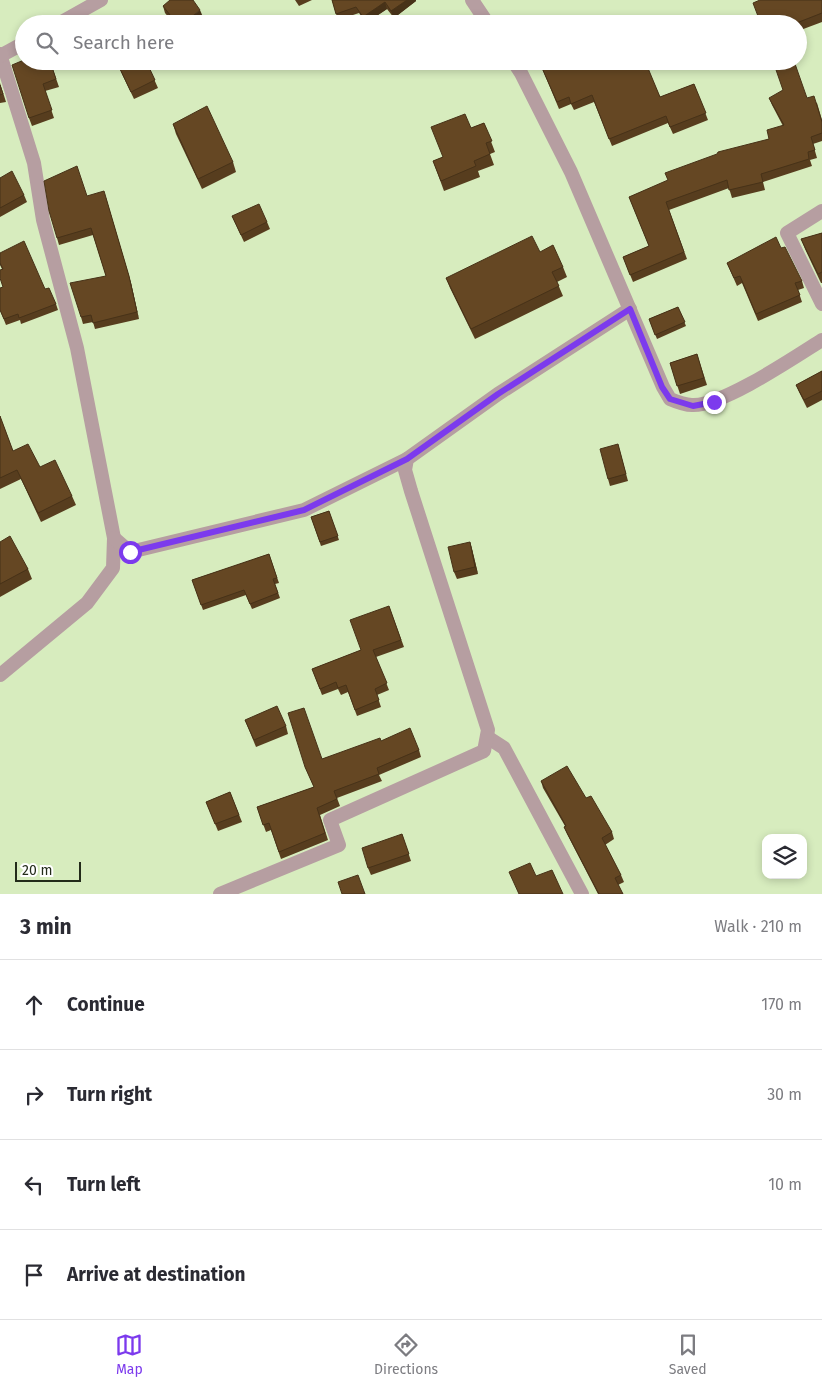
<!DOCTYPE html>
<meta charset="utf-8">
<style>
:root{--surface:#fff;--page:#f7f7f7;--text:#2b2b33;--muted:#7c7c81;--line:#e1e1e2;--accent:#7c3aed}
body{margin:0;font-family:"Fira Sans",sans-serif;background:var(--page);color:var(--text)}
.controls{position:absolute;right:15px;bottom:15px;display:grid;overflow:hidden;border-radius:10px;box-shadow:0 2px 8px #0003}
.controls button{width:45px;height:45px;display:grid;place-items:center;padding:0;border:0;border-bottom:1px solid var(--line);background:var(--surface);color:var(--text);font:25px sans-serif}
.scale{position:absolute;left:15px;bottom:12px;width:66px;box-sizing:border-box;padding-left:5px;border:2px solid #232b1a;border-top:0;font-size:14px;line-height:18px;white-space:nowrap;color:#232b1a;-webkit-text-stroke:4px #fff;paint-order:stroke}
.stop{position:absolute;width:15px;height:15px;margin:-11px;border:4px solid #7c3aed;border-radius:50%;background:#fff}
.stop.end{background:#7c3aed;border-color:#fff;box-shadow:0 1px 5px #0008}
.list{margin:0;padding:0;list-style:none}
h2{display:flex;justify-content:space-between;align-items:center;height:65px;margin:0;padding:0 20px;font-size:21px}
h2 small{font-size:16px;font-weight:400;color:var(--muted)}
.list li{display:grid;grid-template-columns:32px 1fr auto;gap:15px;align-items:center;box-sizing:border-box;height:90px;padding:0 20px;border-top:1px solid var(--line)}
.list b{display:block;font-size:19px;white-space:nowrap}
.list em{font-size:16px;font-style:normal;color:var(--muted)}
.icon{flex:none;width:28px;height:28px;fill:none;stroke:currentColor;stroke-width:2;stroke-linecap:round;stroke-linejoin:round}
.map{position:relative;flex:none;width:822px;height:894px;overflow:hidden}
.search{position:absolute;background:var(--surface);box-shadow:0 2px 8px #0003;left:15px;right:15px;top:15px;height:55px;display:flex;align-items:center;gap:12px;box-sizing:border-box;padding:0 18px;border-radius:28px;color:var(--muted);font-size:19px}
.sheet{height:425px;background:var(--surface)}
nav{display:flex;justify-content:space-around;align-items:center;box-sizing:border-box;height:70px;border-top:1px solid var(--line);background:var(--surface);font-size:14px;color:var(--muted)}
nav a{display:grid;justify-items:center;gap:2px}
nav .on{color:var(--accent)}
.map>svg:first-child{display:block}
</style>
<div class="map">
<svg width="822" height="894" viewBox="0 0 822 894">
<rect width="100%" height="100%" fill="#d7ecbe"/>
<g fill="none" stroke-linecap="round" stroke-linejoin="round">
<g stroke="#b69ea1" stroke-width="14">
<polyline points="472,0 488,24"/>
<polyline points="58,24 101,0"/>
<polyline points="0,54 34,163 43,220 77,348 114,538 113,568 87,603 0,675"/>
<polyline points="0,56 24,43"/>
<path d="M513,61l8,12 50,99 92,215 7,12c7,3 14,6 22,6 29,2 103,-48 130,-65"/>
<polyline points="822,211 787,233 822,304"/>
<polyline points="114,538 130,552 304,510 407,459"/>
<polyline points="487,737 504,748 582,894"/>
<polyline points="220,894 339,845 330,820 484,751 488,730 411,491 405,470 407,459 498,394 630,309"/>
</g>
</g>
<g fill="#573d1e">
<polygon points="295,0 312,0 299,6"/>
<polygon points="332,0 416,0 416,1 394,18 387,9 366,23 359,13 338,20"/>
<polygon points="822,0 822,22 798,31 798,24 761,24"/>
<polygon points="163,6 203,17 195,24 174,24 165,13"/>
<polygon points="50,61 59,87 45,91 54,118 32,126 29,118"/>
<polygon points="119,61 146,61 158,88 134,99 123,76 120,69 122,68"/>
<polygon points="556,61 656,61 646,65 660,97 694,84 708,120 673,134 668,123 612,146 594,102 574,110 571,104 559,109 542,68"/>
<polygon points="0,83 6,102 0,103"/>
<polygon points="769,98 807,98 817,103 822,120 822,141 813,144 817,158 810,160 812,166 763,182 765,190 732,198 729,188 669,210 687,259 633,282 623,257 649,246 629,197 769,139 783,126 772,105"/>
<polygon points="484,123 495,152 490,154 494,165 478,171 480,177 444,191 433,161 443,157 471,128"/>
<polygon points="173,124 233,162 236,172 202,189 176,134"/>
<polygon points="0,178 24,195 27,202 0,217"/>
<polygon points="87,196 106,198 131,283 139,319 95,329 93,322 83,324 81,317 106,276 93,235 59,245 57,238"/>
<polygon points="232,216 267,222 270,229 244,242"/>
<polygon points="822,233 822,283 821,283 805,249 801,239"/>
<polygon points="781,248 802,281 804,288 798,290 802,302 758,321 742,283 737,286 727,263"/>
<polygon points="540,252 563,267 567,277 557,282 563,296 475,339 450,288 446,278"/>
<polygon points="0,253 45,289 56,304 58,310 21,324 20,320 6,325 0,310 3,287 2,269 0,265"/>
<polygon points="678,307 686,326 657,339 649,319"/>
<polygon points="697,354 707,385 680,394 670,363"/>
<polygon points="822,371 822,400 807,408 799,392 796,385"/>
<polygon points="0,416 13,451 40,467 72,496 76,505 41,522 21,479 0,489"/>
<polygon points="618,444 628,481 610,486 608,479"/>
<polygon points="329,511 339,540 321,546 311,517"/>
<polygon points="0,542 28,569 32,579 0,597"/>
<polygon points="470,542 472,549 478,574 457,579 454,572"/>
<polygon points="269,554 279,583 275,584 280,598 252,609 246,595 203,610 192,580"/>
<polygon points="389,606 404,647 376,657 389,690 377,695 381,707 357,716 348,692 341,695 338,689 322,695 312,669 361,650"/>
<polygon points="245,720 286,726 288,734 256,747"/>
<polygon points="381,741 419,750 421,757 379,775 382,781 337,798 340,806 320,815 328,840 281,859 271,830 266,832 257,807 314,787 305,767 322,759"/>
<polygon points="541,781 586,798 612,832 614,839 605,845 621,875 624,882 618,885 623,894 598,894 567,834 564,827 565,826 543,788"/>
<polygon points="230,792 242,822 218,831 206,802"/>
<polygon points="402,834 411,861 371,875 368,868"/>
</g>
<g fill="#473218">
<polygon points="407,0 416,0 416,1 394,18 391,11"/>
<polygon points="385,2 387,9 366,23 363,17"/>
<polygon points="200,10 203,17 195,24 183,24"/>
<polygon points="104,191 131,283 139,319 137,312"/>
<polygon points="470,542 472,549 478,574 475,567"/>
</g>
<g fill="#654723" stroke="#473218">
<polygon points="170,0 193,0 200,10 183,24 177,24 163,6"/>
<polygon points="332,0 407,0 391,11 385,2 363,17 356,7 336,14"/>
<polygon points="760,0 822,0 822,13 794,24 761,24 753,3"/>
<polygon points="24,60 24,61 50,61 56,79 43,84 52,110 29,118 12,65"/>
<polygon points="120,61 146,61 155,80 131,92 120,69 123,67"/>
<polygon points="556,61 645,61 660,97 694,84 706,113 670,127 666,116 609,139 592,95 571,104 569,97 557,102 542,68"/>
<polygon points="775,61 794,61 807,98 814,96 822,122 822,133 811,137 815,150 808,152 809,159 761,174 763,182 729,190 727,180 666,202 684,252 630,275 623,257 649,246 629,197 668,180 665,173 717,154 718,152 769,139 767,130 784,125 769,98 783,90 774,64 775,63"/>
<polygon points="0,85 3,94 0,95"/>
<polygon points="207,106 233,162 198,179 173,124"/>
<polygon points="465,114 471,128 484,123 492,141 486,143 490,154 474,161 476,166 441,181 433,161 443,157 431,127"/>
<polygon points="77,166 87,196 104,191 129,276 137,312 93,323 91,315 81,317 70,283 106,276 91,228 57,238 49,211 44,181"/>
<polygon points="12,171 24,195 0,208 0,178"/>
<polygon points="259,204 267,222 241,235 232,216"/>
<polygon points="822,233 822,272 818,274 801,239"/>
<polygon points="532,236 540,252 553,245 563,267 552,272 559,286 471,329 446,278"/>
<polygon points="776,237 781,248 785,247 802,281 795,283 800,295 756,314 740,276 734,278 727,263"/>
<polygon points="24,241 45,289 49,288 56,304 19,318 18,314 4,319 0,310 0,288 3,287 0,278 0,270 3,269 0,263 0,253"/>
<polygon points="678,307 685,322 655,335 649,319"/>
<polygon points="697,354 704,378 677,386 670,363"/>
<polygon points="822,371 822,391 804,400 796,385"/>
<polygon points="0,416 13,451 28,444 40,467 55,460 72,496 38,513 17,470 0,478"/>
<polygon points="618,444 626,474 608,479 600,449"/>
<polygon points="329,511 338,536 320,542 311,517"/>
<polygon points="10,536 28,569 0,584 0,542"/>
<polygon points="470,542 475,567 454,572 448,547"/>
<polygon points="269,554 277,578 273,579 278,593 250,604 244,590 201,605 192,580"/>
<polygon points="389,606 401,640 373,650 387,683 375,689 379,700 355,710 346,685 338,688 336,682 320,689 312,669 361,650 350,620"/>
<polygon points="277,706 286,726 254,740 245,720"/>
<polygon points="304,708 322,759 380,738 381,741 410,728 419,750 377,768 379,774 334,791 337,799 317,808 325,833 279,852 269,823 263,825 257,807 314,787 305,767 288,713"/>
<polygon points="567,766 586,798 591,796 612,832 602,838 621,875 615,878 623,894 599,894 564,827 566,826 541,781"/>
<polygon points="230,792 239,815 215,824 206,802"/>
<polygon points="402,834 409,854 368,868 362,848"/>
<polygon points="530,863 536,876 552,870 563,894 519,894 509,872"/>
<polygon points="358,875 365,894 342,894 338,882"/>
</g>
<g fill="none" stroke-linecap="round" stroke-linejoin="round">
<polyline stroke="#7c3aed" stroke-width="6" points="130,552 304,510 407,459 498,394 630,309 662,387 670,399 693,406 714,402"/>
</g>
</svg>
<div class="controls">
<button><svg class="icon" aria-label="layers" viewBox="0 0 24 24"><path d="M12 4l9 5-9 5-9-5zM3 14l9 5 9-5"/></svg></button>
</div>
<div class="scale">20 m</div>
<div class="stop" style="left:130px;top:552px"></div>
<div class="stop end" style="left:714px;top:402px"></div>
<div class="search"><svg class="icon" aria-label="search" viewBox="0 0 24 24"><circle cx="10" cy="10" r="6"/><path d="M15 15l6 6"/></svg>Search here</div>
</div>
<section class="sheet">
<h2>3 min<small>Walk · 210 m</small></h2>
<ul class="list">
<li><svg class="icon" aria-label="ahead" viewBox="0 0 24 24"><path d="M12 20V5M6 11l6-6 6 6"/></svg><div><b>Continue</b></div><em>170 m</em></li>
<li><svg class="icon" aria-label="right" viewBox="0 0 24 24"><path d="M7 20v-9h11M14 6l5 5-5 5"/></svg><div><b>Turn right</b></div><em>30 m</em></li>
<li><svg class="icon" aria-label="left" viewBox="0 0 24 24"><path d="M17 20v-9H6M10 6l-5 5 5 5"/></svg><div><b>Turn left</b></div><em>10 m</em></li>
<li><svg class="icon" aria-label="arrive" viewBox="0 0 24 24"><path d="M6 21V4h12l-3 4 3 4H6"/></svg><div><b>Arrive at destination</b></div></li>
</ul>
</section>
<nav>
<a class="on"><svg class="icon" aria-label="map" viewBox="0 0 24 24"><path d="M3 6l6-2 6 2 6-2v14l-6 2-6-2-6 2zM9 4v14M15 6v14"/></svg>Map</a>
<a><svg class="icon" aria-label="directions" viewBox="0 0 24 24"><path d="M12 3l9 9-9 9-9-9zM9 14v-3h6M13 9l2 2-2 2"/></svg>Directions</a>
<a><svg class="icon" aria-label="saved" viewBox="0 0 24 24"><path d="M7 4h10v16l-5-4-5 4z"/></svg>Saved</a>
</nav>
